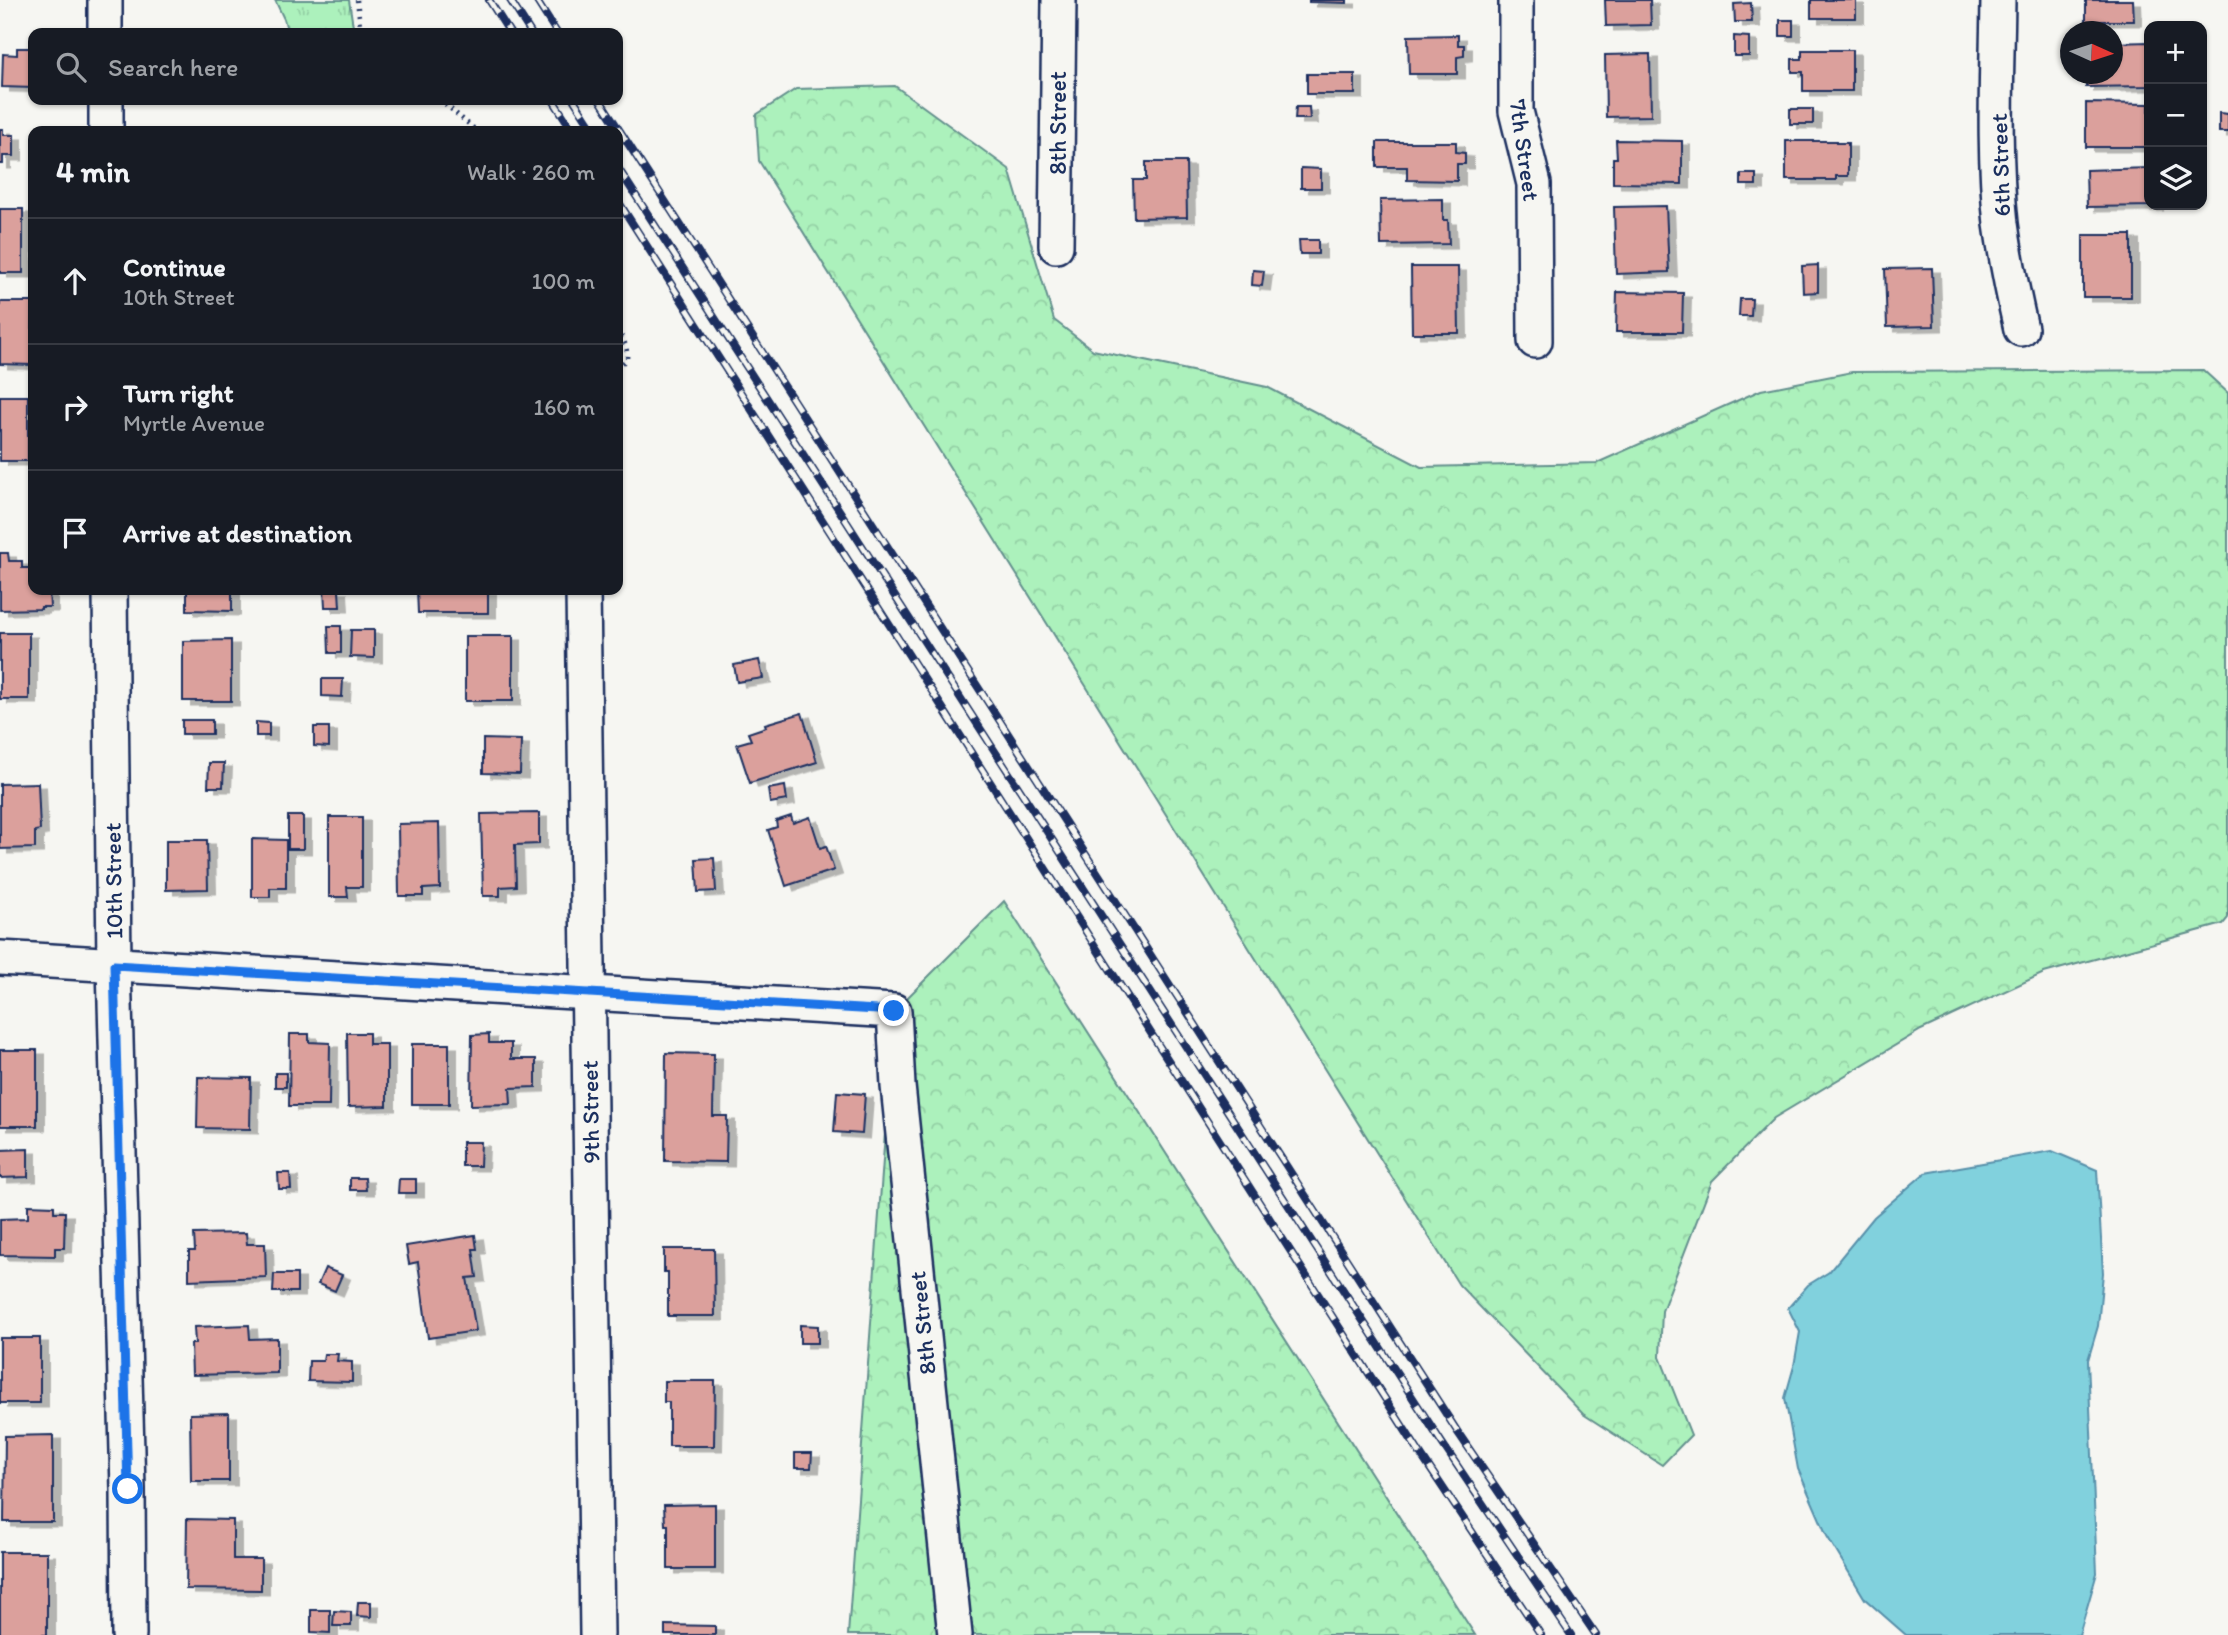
<!DOCTYPE html>
<meta charset="utf-8">
<style>
:root{--surface:#171b24;--page:#242831;--text:#f1f3f6;--muted:#9ea1a6;--line:#363941}
body{margin:0;font-family:Itim,sans-serif;background:var(--page);color:var(--text)}
.controls{position:absolute;right:21px;top:21px;display:grid;overflow:hidden;border-radius:14px;box-shadow:0 2px 5px #0004}
.controls button{width:63px;height:63px;display:grid;place-items:center;padding:0;border:0;border-bottom:2px solid var(--line);background:var(--surface);color:var(--text);font:35px sans-serif}
.compass{position:absolute;left:2060px;top:21px;width:63px;height:63px;border-radius:50%;background:var(--surface);box-shadow:0 2px 5px #0004;rotate:93deg}
.stop{position:absolute;width:21px;height:21px;margin:-16px;border:5px solid #1a73e8;border-radius:50%;background:#fff}
.stop.end{background:#1a73e8;border-color:#fff;box-shadow:0 2px 7px #0008}
.list{margin:0;padding:0;list-style:none}
h2{display:flex;justify-content:space-between;align-items:center;height:91px;margin:0;padding:0 28px;font-size:30px}
h2 small{font-size:23px;font-weight:400;color:var(--muted)}
.list li{display:grid;grid-template-columns:46px 1fr auto;gap:21px;align-items:center;box-sizing:border-box;height:126px;padding:0 28px;border-top:2px solid var(--line)}
.list b{display:block;font-size:26px;white-space:nowrap}
.list p{margin:0;font-size:23px;white-space:nowrap;color:var(--muted)}
.list em{font-size:23px;font-style:normal;color:var(--muted)}
.icon{flex:none;width:38px;height:38px;fill:none;stroke:currentColor;stroke-width:2;stroke-linecap:round;stroke-linejoin:round}
.map{position:relative;flex:none;width:2228px;height:1635px;overflow:hidden}
.search{position:absolute;background:var(--surface);box-shadow:0 2px 5px #0004;left:28px;top:28px;width:595px;height:77px;display:flex;align-items:center;gap:18px;box-sizing:border-box;padding:0 24px;border-radius:14px;color:var(--muted);font-size:26px}
.panel{position:absolute;background:var(--surface);box-shadow:0 2px 5px #0004;left:28px;top:126px;width:595px;height:469px;border-radius:14px}
.map>svg:first-child{display:block}
</style>
<div class="map">
<svg width="2228" height="1635" viewBox="0 0 2228 1635">
<defs>
<pattern id="grass-tufts" width="24" height="20" patternUnits="userSpaceOnUse" patternTransform="scale(1.75)"><rect width="24" height="20" fill="#acf1bc"/><path d="M3 7l-1-3M5 7V3M7 7l1-3M15 17l-1-3M17 17v-4M19 17l1-3" fill="none" stroke="#93cfa4"/></pattern>
<pattern id="forest-crowns" width="20" height="18" patternUnits="userSpaceOnUse" patternTransform="scale(1.75)"><rect width="20" height="18" fill="#acf1bc"/><path d="M2 6a3 3 0 1 1 6 0M12 15a3 3 0 1 1 6 0" fill="none" stroke="#93cfa4"/></pattern>
<filter id="shadow"><feDropShadow dx="8" dy="4.5" stdDeviation="0" flood-color="#0004"/></filter>
</defs>
<rect width="100%" height="100%" fill="#f6f6f2"/>
<filter id="ink" filterUnits="userSpaceOnUse"><feTurbulence type="fractalNoise" baseFrequency=".0143" numOctaves="2"/><feDisplacementMap in="SourceGraphic" scale="14" xChannelSelector="R" yChannelSelector="G"/><feConvolveMatrix kernelMatrix="1 2 1 2 8 2 1 2 1" color-interpolation-filters="sRGB"/></filter>
<g filter="url(#ink)">
<polygon fill="url(#grass-tufts)" stroke="#64908d" stroke-width="2" points="275,0 349,0 354,33 288,33 284,19"/>
<g fill="url(#forest-crowns)" stroke="#64908d" stroke-width="2">
<polygon points="895,86 1009,169 1054,320 1093,350 1267,387 1421,467 1597,463 1761,390 1852,372 2203,370 2228,393 2228,918 2223,924 2044,973 1921,1030 1774,1118 1712,1181 1662,1311 1660,1357 1691,1435 1662,1465 1583,1414 1459,1285 759,161 756,115 796,89"/>
<polygon points="1004,901 1475,1635 848,1635 894,1011"/>
</g>
<polygon fill="#81d1dd" stroke="#5890aa" stroke-width="2" points="2052,1151 2097,1170 2103,1273 2098,1326 2088,1360 2097,1573 2079,1635 1906,1635 1865,1599 1827,1536 1798,1469 1785,1398 1794,1366 1800,1332 1788,1308 1808,1285 1829,1272 1874,1217 1925,1173"/>
<g fill="#dba09c" stroke="#1b2f5e" stroke-width="2" filter="url(#shadow)">
<polygon points="1309,0 1347,0 1347,3 1309,2"/>
<polygon points="1605,0 1650,0 1651,25 1606,26"/>
<rect x="1811" y="0" width="45" height="18"/>
<polygon points="2086,0 2133,0 2134,21 2086,21"/>
<polygon points="1751,3 1752,22 1735,22 1734,4"/>
<rect x="1780" y="20" width="13" height="16"/>
<polygon points="1458,35 1458,45 1464,45 1464,56 1457,57 1457,74 1409,74 1408,36"/>
<polygon points="1734,36 1749,37 1749,56 1734,56"/>
<polygon points="2149,42 2149,86 2086,87 2086,74 2112,74 2112,43"/>
<polygon points="17,48 33,48 33,88 2,87 3,54 17,55"/>
<polygon points="1802,50 1852,50 1852,91 1803,91 1803,72 1792,72 1792,59 1802,59"/>
<polygon points="1650,54 1651,116 1606,117 1605,55"/>
<rect x="1307" y="74" width="48" height="20"/>
<polygon points="2086,103 2149,104 2149,147 2086,147"/>
<polygon points="1296,107 1309,107 1310,119 1295,119"/>
<rect x="1790" y="109" width="23" height="15"/>
<polygon points="2219,113 2228,114 2228,132 2219,132"/>
<polygon points="0,129 3,129 3,135 14,135 14,156 3,156 3,164 0,164"/>
<polygon points="1616,140 1682,141 1682,184 1613,183 1613,158 1617,158"/>
<polygon points="1786,141 1836,141 1836,143 1848,143 1848,176 1836,176 1836,180 1786,180"/>
<polygon points="1377,142 1456,142 1456,152 1465,153 1465,164 1457,164 1457,181 1407,180 1407,167 1377,167"/>
<polygon points="1146,162 1186,162 1187,217 1134,218 1133,180 1146,180"/>
<polygon points="1301,168 1321,169 1321,188 1301,188"/>
<polygon points="2149,168 2149,205 2156,206 2087,207 2086,170"/>
<rect x="1741" y="174" width="15" height="11"/>
<polygon points="1443,199 1443,220 1448,220 1449,244 1381,245 1380,200"/>
<polygon points="1666,206 1669,272 1616,274 1614,207"/>
<rect x="0" y="209" width="23" height="64"/>
<rect x="2083" y="235" width="48" height="62"/>
<polygon points="1299,240 1318,240 1318,254 1300,254"/>
<polygon points="1818,265 1818,292 1803,293 1802,266"/>
<polygon points="1411,267 1458,267 1459,333 1412,333"/>
<polygon points="1932,268 1934,326 1887,327 1885,269"/>
<polygon points="1253,270 1264,271 1262,286 1252,285"/>
<polygon points="1617,292 1683,293 1682,332 1616,332"/>
<polygon points="1740,299 1752,299 1751,316 1739,316"/>
<polygon points="0,302 33,302 32,365 0,364"/>
<rect x="0" y="396" width="28" height="65"/>
<polygon points="0,553 8,553 9,561 22,561 22,568 33,568 33,590 49,590 50,607 41,607 41,609 0,610"/>
<polygon points="187,590 232,590 232,611 187,610"/>
<polygon points="324,590 339,590 340,607 325,607"/>
<polygon points="417,590 488,590 488,613 418,613"/>
<polygon points="328,626 341,626 341,653 329,653"/>
<polygon points="351,630 374,630 374,658 350,657"/>
<rect x="0" y="633" width="29" height="66"/>
<rect x="465" y="636" width="48" height="65"/>
<polygon points="231,640 231,701 183,701 183,641"/>
<polygon points="759,660 763,678 737,682 734,665"/>
<polygon points="322,679 343,679 342,697 322,696"/>
<polygon points="802,713 817,762 750,783 737,744 751,740 748,733 766,727 765,724"/>
<rect x="182" y="720" width="30" height="14"/>
<polygon points="256,722 269,723 269,736 256,736"/>
<polygon points="314,727 329,727 329,747 314,746"/>
<polygon points="483,739 521,740 520,774 483,773"/>
<polygon points="209,763 224,763 223,787 208,787"/>
<polygon points="38,783 40,830 35,831 35,848 0,849 0,784"/>
<polygon points="785,786 787,800 770,803 768,789"/>
<polygon points="539,813 539,844 515,845 516,886 500,887 500,896 483,896 481,814"/>
<rect x="288" y="816" width="15" height="33"/>
<polygon points="791,816 793,823 810,817 820,848 826,846 834,870 786,886 768,830 777,827 776,821"/>
<polygon points="329,817 362,817 362,887 347,887 348,897 329,897"/>
<polygon points="439,823 440,888 423,889 423,896 399,896 398,824"/>
<polygon points="252,839 286,840 286,888 270,888 270,897 252,897"/>
<polygon points="166,840 207,840 208,889 166,890"/>
<polygon points="714,858 716,891 698,892 696,859"/>
<polygon points="347,1033 369,1033 369,1044 387,1044 387,1106 348,1107"/>
<polygon points="290,1034 309,1034 309,1042 330,1043 329,1106 289,1106"/>
<polygon points="489,1034 489,1043 511,1043 511,1059 536,1059 536,1087 510,1088 511,1104 471,1105 472,1035"/>
<rect x="412" y="1044" width="37" height="60"/>
<rect x="0" y="1050" width="37" height="76"/>
<polygon points="666,1053 714,1054 713,1116 727,1116 726,1162 665,1161"/>
<rect x="275" y="1073" width="11" height="14"/>
<polygon points="198,1077 251,1078 250,1129 197,1128"/>
<polygon points="837,1092 865,1094 862,1134 834,1132"/>
<polygon points="462,1142 481,1142 480,1166 462,1166"/>
<polygon points="28,1149 28,1177 0,1178 0,1150"/>
<polygon points="278,1173 290,1173 291,1189 279,1189"/>
<polygon points="350,1178 365,1178 366,1190 350,1190"/>
<polygon points="399,1179 416,1179 416,1193 398,1193"/>
<polygon points="28,1205 54,1206 54,1212 65,1212 64,1248 55,1248 55,1256 0,1255 0,1219 28,1218"/>
<polygon points="246,1233 247,1244 265,1244 266,1277 189,1280 189,1251 195,1251 194,1234"/>
<polygon points="475,1235 477,1249 473,1249 477,1277 467,1278 476,1331 428,1338 418,1262 409,1264 406,1246"/>
<polygon points="664,1249 714,1249 715,1316 668,1316 668,1272 664,1272"/>
<polygon points="325,1268 342,1275 335,1291 318,1284"/>
<polygon points="274,1274 297,1274 297,1292 273,1292"/>
<polygon points="249,1325 250,1339 277,1338 277,1373 192,1375 191,1344 195,1344 194,1327"/>
<polygon points="800,1325 818,1326 818,1343 800,1343"/>
<rect x="0" y="1338" width="40" height="65"/>
<polygon points="324,1354 338,1354 337,1361 352,1362 352,1382 308,1381 309,1361 323,1361"/>
<polygon points="664,1381 715,1381 714,1446 669,1446 669,1402 664,1402"/>
<polygon points="229,1413 229,1481 191,1481 190,1414"/>
<polygon points="53,1435 53,1522 4,1522 5,1436"/>
<polygon points="795,1453 812,1453 811,1468 795,1468"/>
<polygon points="715,1504 715,1569 668,1569 668,1525 665,1525 664,1505"/>
<polygon points="187,1519 233,1520 233,1559 261,1559 261,1590 186,1589"/>
<rect x="0" y="1552" width="47" height="83"/>
<polygon points="358,1602 371,1602 371,1617 357,1616"/>
<polygon points="311,1610 330,1610 330,1633 311,1632"/>
<polygon points="334,1611 351,1612 351,1626 333,1626"/>
<polygon points="665,1625 715,1626 715,1635 665,1635"/>
</g>
<g fill="none" stroke-linecap="round" stroke-linejoin="round">
<defs>
<g id="minor">
<polyline points="105,0 105,33"/>
<polyline points="1516,0 1516,111 1534,184 1535,341"/>
<path d="M1998,0c-1,74 -5,150 3,224 5,36 12,70 20,105"/>
<polyline points="106,100 106,131"/>
<polyline points="1056,246 1059,0"/>
<polyline points="110,590 114,965 128,1489 129,1635"/>
<polyline points="583,590 597,1635"/>
<polyline points="0,958 894,1011 898,1086 955,1635"/>
</g>
</defs>
<use href="#minor" stroke="#1b2f5e" stroke-width="38"/>
<g stroke="#1b2f5e" stroke-width="4.5" stroke-dasharray="2 5" stroke-linecap="butt">
<polyline points="357,0 361,33"/>
<polyline points="440,100 477,131"/>
<path d="M618,330c6,10 10,17 9,29l-9,8"/>
</g>
<use href="#minor" stroke="#f6f6f2" stroke-width="33"/>
<defs>
<g id="rail">
<polyline points="489,0 510,33"/>
<polyline points="510,0 531,33"/>
<polyline points="536,0 557,33"/>
<polyline points="553,100 573,131"/>
<polyline points="574,100 594,131"/>
<polyline points="600,100 1459,1434 1596,1635"/>
<polyline points="618,168 1442,1443 1571,1635"/>
<polyline points="618,201 1421,1455 1541,1635"/>
</g>
</defs>
<use href="#rail" stroke="#1b2f5e" stroke-width="8"/>
<use href="#rail" stroke="#f6f6f2" stroke-width="5" stroke-dasharray="16" stroke-linecap="butt"/>
</g>
</g>
<g fill="none" stroke-linecap="round" stroke-linejoin="round" filter="url(#ink)">
<polyline stroke="#1a73e8" stroke-width="9" points="128,1489 114,965 894,1011"/>
</g>
<g text-anchor="middle" dominant-baseline="central" stroke-width="5" stroke-linejoin="round" paint-order="stroke">
<g font-size="24" fill="#1b2f5e" stroke="#f6f6f2">
<text transform="translate(1057 123) rotate(-90)">8th Street</text>
<text transform="translate(1525 150) rotate(82)">7th Street</text>
<text transform="translate(2000 165) rotate(-92)">6th Street</text>
<text transform="translate(113 881) rotate(-91)">10th Street</text>
<text transform="translate(590 1112) rotate(-91)">9th Street</text>
<text transform="translate(922 1323) rotate(-96)">8th Street</text>
</g>
</g>
</svg>
<div class="controls">
<button>+</button>
<button>−</button>
<button><svg class="icon" aria-label="layers" viewBox="0 0 24 24"><path d="M12 4l9 5-9 5-9-5zM3 14l9 5 9-5"/></svg></button>
</div>
<svg class="compass" viewBox="-18 -18 36 36"><path d="M0-13l5 13h-10z" fill="#e53935"/><path d="M0 13l5-13h-10z" fill="#9ea1a6"/></svg>
<div class="stop" style="left:128px;top:1489px"></div>
<div class="stop end" style="left:894px;top:1011px"></div>
<div class="search"><svg class="icon" aria-label="search" viewBox="0 0 24 24"><circle cx="10" cy="10" r="6"/><path d="M15 15l6 6"/></svg>Search here</div>
<section class="panel">
<h2>4 min<small>Walk · 260 m</small></h2>
<ul class="list">
<li><svg class="icon" aria-label="ahead" viewBox="0 0 24 24"><path d="M12 20V5M6 11l6-6 6 6"/></svg><div><b>Continue</b><p>10th Street</p></div><em>100 m</em></li>
<li><svg class="icon" aria-label="right" viewBox="0 0 24 24"><path d="M7 20v-9h11M14 6l5 5-5 5"/></svg><div><b>Turn right</b><p>Myrtle Avenue</p></div><em>160 m</em></li>
<li><svg class="icon" aria-label="arrive" viewBox="0 0 24 24"><path d="M6 21V4h12l-3 4 3 4H6"/></svg><div><b>Arrive at destination</b></div></li>
</ul>
</section>
</div>
